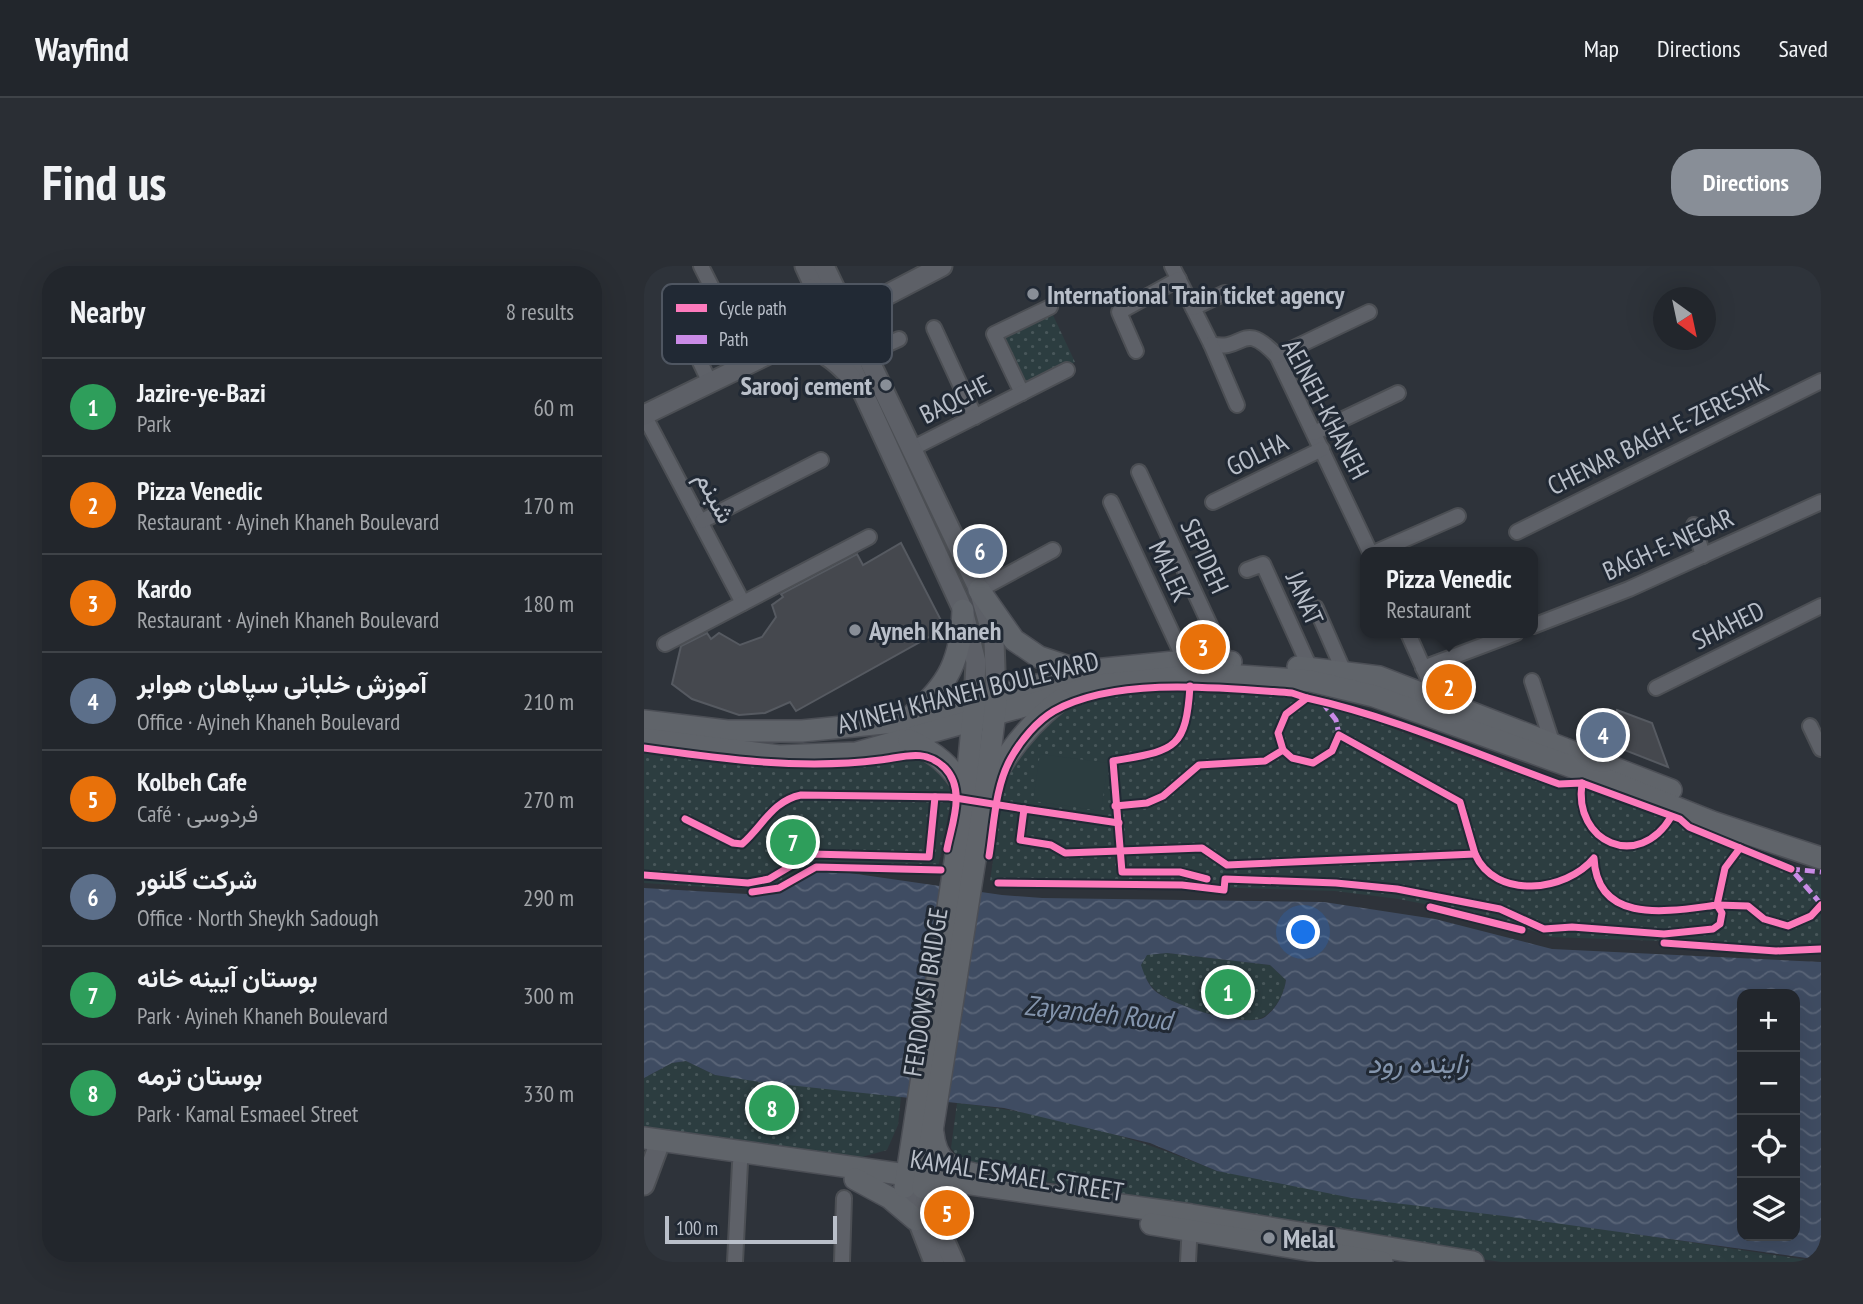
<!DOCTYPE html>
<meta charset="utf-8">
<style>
:root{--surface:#22262c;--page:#2a2e34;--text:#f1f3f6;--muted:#a2a5a9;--line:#3f4348;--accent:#888e97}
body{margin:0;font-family:"PT Sans Narrow",Vazirmatn,sans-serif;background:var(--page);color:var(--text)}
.controls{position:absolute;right:21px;bottom:21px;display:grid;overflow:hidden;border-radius:14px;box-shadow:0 7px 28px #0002}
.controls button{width:63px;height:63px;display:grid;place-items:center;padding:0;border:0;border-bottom:2px solid var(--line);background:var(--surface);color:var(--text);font:35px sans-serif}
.compass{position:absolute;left:1009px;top:21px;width:63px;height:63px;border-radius:50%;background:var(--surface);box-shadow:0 7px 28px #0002;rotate:147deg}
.scale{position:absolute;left:21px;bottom:18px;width:172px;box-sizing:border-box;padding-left:7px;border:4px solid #b9bfc9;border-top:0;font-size:19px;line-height:24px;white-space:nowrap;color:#b9bfc9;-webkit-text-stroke:5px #212934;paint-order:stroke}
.you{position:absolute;left:660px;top:667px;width:24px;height:24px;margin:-18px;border:5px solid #fff;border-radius:50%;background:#1a73e8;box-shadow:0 0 0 10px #1a73e833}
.badge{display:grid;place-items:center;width:46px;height:46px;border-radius:50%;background:var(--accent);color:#fff;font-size:23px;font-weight:700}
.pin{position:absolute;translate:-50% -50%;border:4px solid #fff;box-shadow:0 2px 7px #0006}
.popup{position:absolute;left:716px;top:281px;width:178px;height:91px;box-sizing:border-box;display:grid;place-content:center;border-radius:14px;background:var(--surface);filter:drop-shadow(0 2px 5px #0005);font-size:23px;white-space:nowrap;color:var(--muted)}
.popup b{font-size:26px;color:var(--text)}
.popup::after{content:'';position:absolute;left:50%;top:100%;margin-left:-14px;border:14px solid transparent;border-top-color:var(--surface)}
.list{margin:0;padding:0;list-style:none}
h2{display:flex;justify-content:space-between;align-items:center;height:91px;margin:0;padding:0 28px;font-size:30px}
h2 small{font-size:23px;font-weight:400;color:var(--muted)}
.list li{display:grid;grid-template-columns:46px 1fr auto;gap:21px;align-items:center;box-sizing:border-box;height:98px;padding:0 28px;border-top:2px solid var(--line)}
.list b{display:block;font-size:26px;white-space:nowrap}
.list p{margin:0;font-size:23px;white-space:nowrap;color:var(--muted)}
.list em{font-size:23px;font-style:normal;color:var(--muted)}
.icon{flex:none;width:38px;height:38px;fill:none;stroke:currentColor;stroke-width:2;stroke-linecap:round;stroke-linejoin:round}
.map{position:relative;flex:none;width:1177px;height:996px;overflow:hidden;border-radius:28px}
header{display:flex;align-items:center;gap:42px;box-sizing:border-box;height:98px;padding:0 35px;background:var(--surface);border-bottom:2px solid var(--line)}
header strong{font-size:33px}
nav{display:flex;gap:38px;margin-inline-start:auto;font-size:24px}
.intro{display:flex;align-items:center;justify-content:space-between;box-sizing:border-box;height:168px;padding:0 42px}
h1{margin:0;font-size:49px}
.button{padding:18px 32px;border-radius:28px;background:var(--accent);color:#fff;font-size:24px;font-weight:700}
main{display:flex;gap:42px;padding:0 42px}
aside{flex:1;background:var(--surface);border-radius:28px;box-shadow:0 7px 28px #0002}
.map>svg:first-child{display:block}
</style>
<header>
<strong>Wayfind</strong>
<nav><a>Map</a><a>Directions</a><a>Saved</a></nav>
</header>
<div class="intro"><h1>Find us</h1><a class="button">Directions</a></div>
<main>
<aside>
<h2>Nearby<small>8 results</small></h2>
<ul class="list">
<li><span class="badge" style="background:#2e9e5b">1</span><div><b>Jazire-ye-Bazi</b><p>Park</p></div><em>60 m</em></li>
<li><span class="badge" style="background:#e8710a">2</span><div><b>Pizza Venedic</b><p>Restaurant · Ayineh Khaneh Boulevard</p></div><em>170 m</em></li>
<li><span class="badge" style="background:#e8710a">3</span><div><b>Kardo</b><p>Restaurant · Ayineh Khaneh Boulevard</p></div><em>180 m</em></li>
<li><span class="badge" style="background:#5c6f8a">4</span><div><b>آموزش خلبانی سپاهان هوابر</b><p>Office · Ayineh Khaneh Boulevard</p></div><em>210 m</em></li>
<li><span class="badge" style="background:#e8710a">5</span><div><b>Kolbeh Cafe</b><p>Café · فردوسی</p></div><em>270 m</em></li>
<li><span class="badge" style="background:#5c6f8a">6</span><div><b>شرکت گلنور</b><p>Office · North Sheykh Sadough</p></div><em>290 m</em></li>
<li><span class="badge" style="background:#2e9e5b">7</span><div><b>بوستان آیینه خانه</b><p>Park · Ayineh Khaneh Boulevard</p></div><em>300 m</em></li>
<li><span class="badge" style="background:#2e9e5b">8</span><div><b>بوستان ترمه</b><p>Park · Kamal Esmaeel Street</p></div><em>330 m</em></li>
</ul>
</aside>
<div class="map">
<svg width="1177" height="996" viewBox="0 0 1177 996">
<defs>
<pattern id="green-dots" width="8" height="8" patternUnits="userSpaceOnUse" patternTransform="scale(1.75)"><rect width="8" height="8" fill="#2c3d40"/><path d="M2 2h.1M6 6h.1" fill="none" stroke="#48575a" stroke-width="1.8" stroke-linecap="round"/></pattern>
<pattern id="water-waves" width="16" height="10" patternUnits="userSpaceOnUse" patternTransform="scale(1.75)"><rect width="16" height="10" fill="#3f4c62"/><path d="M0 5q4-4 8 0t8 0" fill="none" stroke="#596477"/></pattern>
</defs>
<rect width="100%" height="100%" fill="#2e333a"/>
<g fill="url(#green-dots)">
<polygon points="407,45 431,96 379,123 354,71"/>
<path d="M540,422l107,8 76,23 138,52 53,16 27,-1 93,34 7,11 103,42 33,3v72l-45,2 -59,-7 -166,-6 -57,-19 -95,-19 -64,-8 -126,-4 -44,-6h-175c6,-36 8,-77 21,-111 27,-74 108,-76 173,-82z"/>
<polygon points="0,484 113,499 230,497 276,492 304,509 309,524 294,602 172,599 134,621 112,624 0,617"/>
<path d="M523,687l103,12 16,15c-2,14 -9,27 -21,36 -18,14 -96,-11 -111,-27 -7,-7 -10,-15 -14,-23l7,-12z"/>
<polygon points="42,795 71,809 257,831 254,859 243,884 207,894 0,865 0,812 28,797"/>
<path d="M313,837c89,9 177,33 260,68l604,91h-320l-426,-65 -12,-12 -98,-18 -14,-19z"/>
</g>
<polygon fill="#2c3d40" points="396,488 464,497 457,545 389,535"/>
<path fill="url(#water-waves)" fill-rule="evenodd" d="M171,602l187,27 40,3 282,4 111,17 117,30 269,13v298l-317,-44 -152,-18 -135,-27 -67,-28 -146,-35 -244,-26 -45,-7 -29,-14 -14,2 -28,15v-190l120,7 22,-8zM523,687l103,12 16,15c-2,14 -9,28 -21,37 -18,12 -97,-12 -112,-28 -6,-7 -9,-15 -12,-24l6,-10zM1098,728h53v242h-53z"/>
<g fill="#45484e" stroke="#565a61" stroke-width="2">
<polygon points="257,277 301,362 152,445 146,436 121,447 95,449 48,433 28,418 37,380 63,367 67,373 75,367 96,379 118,371 132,351 128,339 139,331 137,328 213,288 219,299"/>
<polygon points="973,444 1008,457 1024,501 960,476"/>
</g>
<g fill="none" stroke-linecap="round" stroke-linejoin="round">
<defs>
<g id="street">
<polyline points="57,0 106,97"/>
<path d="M528,0l39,78c34,9 30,-26 66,12l93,196"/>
<polyline points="30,41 66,117"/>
<polyline points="549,42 581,27"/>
<polyline points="290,62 331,151"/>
<polyline points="567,78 593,139"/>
<polyline points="231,84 255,73"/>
<polyline points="492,85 475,46 535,13"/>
<polyline points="633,90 725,46"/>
<polyline points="378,127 350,68 406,41"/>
<polyline points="0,149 99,337"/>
<polyline points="670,167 754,127"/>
<polyline points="267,183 423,104"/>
<polyline points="495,206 583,396"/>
<polyline points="467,236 541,395"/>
<polyline points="569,236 678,183"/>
<polyline points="58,255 177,194"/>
<polyline points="1050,259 1059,290"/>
<polyline points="873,266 1177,115"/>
<polyline points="732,286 814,250"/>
<polyline points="603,304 619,298 666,402"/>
<polyline points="335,324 409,284"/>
<polyline points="672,342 700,406"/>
<polyline points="889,360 985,323 1177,236"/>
<polyline points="764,367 793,433"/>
<polyline points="21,378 225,271"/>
<polyline points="779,402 872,367"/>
<polyline points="888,415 908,476"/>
<polyline points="1012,422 1177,340"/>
<polyline points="1166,460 1177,483"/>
<polyline points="91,996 96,897"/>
<polyline points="198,996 200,932"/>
<polyline points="544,996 546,957"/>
</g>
<g id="secondary">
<polyline points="161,0 319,344 332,396 330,436"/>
<polyline points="180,0 335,324 350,375 352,431"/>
<polyline points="214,44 298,0"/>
<path d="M137,82c37,0 44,2 69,28"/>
<path d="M0,149l137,-67c26,-19 29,-26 29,-59"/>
<polyline points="0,919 13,884"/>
<polyline points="261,921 290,996"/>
<polyline points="282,933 310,996"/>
</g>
<g id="primary">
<polyline points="335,324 370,374 395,391 440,406"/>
<polyline points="654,401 735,411 1027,524"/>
<path d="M267,450c38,-31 50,-57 52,-106"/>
<polyline points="0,455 83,465 158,465 261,455 450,404 541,395 587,396"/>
<polyline points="0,473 135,490 212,487 455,419 568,408 667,415 730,430 948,508 1068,556 1177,592"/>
<path d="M265,474c27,13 41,25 57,50"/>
<path d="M348,516c17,-34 39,-59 68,-82"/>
<path d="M289,867c3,29 17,36 45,42"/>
<polyline points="0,872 547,949 829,996"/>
<polyline points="211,913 246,932 272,954"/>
<polyline points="261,921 322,524 330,441"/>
<polyline points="279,922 341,530 352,437"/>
<polyline points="288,945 305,926"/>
<polyline points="507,958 738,996"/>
</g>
</defs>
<use href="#street" stroke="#4c4f54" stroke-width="18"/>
<use href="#secondary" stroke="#4c4f54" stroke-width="23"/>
<use href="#primary" stroke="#4c4f56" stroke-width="24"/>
<use href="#street" stroke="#5e6168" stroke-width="14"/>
<use href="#secondary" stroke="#5d6067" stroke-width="19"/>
<use href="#primary" stroke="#60646a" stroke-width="21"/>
<g stroke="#ca8be6" stroke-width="5" stroke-dasharray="10 5" stroke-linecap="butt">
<polyline points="678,436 692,454 695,469"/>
<polyline points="1177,638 1147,603 1177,606"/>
</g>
<defs>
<g id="cycleway">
<path d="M546,420c-4,66 -17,64 -77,75l9,111h58l27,7"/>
<path d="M0,482c78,11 157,22 236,12 24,-3 45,-12 65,8 21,22 7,55 2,81"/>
<path d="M639,484l-5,-17 8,-19 21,-16c86,19 169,56 252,86l23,-1 98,36 9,8 102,42"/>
<path d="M938,517c-9,60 57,88 89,34"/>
<polyline points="471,540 503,537 519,530 555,499 621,495 639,484 648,492 669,497 688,485 695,469 816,536 831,588 583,599 558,582 421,587 407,579 376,574 380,543 475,557"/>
<path d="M41,553l48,24 9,1c21,-18 30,-43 59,-49l148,2 75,12"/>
<path d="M831,588c20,46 91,38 119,4 3,68 76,53 123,47l8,-37 15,-20"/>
<path d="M345,590c5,-31 6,-70 22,-98 10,-18 26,-37 43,-47 62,-35 169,-23 238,-18l15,5"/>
<polyline points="0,609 104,617 125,613 167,588 285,591 291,531"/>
<polyline points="354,617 538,619 580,624 581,613 692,617 753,623 856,643 900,663 928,661 1020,668 1069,663 1076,658 1078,647 1073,639 1104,640 1120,653 1144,660 1167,650 1177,639"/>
<polyline points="108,626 135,622 172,601 297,604"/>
<polyline points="786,641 878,664"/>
<polyline points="1020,677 1132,685 1177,683"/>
</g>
</defs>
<use href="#cycleway" stroke="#212934" stroke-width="11"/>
<use href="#cycleway" stroke="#fd7abc" stroke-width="7"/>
</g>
<g fill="#888e97" stroke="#212934" stroke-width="2.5">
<circle cx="389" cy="28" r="7"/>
<circle cx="242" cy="119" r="7"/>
<circle cx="211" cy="364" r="7"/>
<circle cx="625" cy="972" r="7"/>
</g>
<g text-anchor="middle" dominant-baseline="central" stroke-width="6" stroke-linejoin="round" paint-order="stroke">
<g font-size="26" font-weight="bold" fill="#b9bfc9" stroke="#212934" text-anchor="start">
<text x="403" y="28">International Train ticket agency</text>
<text x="228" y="119" text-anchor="end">Sarooj cement</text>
<text x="225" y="364">Ayneh Khaneh</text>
<text x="639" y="972">Melal</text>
</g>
<g font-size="26" fill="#b9bfc9" stroke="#212934">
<text transform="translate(311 133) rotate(-27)">BAQCHE</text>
<text transform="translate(682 143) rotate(62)">AEINEH-KHANEH</text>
<text transform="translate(1014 168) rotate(-26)">CHENAR BAGH-E-ZERESHK</text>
<text transform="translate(613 188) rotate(-26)">GOLHA</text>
<text transform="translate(72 231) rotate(62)">شبنم</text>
<text transform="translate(1024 278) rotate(-24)">BAGH-E-NEGAR</text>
<text transform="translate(561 290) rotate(65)">SEPIDEH</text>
<text transform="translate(526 305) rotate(65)">MALEK</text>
<text transform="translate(661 332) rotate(66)">JANAT</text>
<text transform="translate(1084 359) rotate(-26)">SHAHED</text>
<text transform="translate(324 426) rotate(-14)">AYINEH KHANEH BOULEVARD</text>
<text transform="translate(281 726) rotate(-81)">FERDOWSI BRIDGE</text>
<text transform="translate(373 909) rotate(9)">KAMAL ESMAEL STREET</text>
</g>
<g font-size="28" font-style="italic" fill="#8495ad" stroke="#212934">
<text transform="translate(454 746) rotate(6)">Zayandeh Roud</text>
<text x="774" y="796">زاینده رود</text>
</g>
</g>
<rect x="18" y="18" width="230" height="80" rx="10" fill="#212934" stroke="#4f5661" stroke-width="2"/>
<rect x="32" y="38" width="31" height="8" fill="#fd7abc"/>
<rect x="32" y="69" width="31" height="9" fill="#ca8be6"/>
<g font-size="19" fill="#b9bfc9">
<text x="75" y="49">Cycle path</text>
<text x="75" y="80">Path</text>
</g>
</svg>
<div class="controls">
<button>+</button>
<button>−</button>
<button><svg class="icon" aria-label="locate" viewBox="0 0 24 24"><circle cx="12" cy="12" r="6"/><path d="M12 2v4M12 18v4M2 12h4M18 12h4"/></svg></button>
<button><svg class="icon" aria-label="layers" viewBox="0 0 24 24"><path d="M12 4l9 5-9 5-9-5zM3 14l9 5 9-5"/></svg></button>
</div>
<svg class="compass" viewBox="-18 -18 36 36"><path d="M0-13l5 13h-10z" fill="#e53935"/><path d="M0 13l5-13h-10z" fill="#a2a5a9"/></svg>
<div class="scale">100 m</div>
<div class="you"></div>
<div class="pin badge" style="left:584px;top:726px;background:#2e9e5b">1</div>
<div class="pin badge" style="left:805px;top:421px;background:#e8710a">2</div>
<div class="popup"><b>Pizza Venedic</b>Restaurant</div>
<div class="pin badge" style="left:559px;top:381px;background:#e8710a">3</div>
<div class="pin badge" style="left:959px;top:469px;background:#5c6f8a">4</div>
<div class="pin badge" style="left:303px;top:947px;background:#e8710a">5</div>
<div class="pin badge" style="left:336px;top:285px;background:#5c6f8a">6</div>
<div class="pin badge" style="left:149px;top:576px;background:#2e9e5b">7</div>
<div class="pin badge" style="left:128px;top:842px;background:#2e9e5b">8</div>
</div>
</main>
